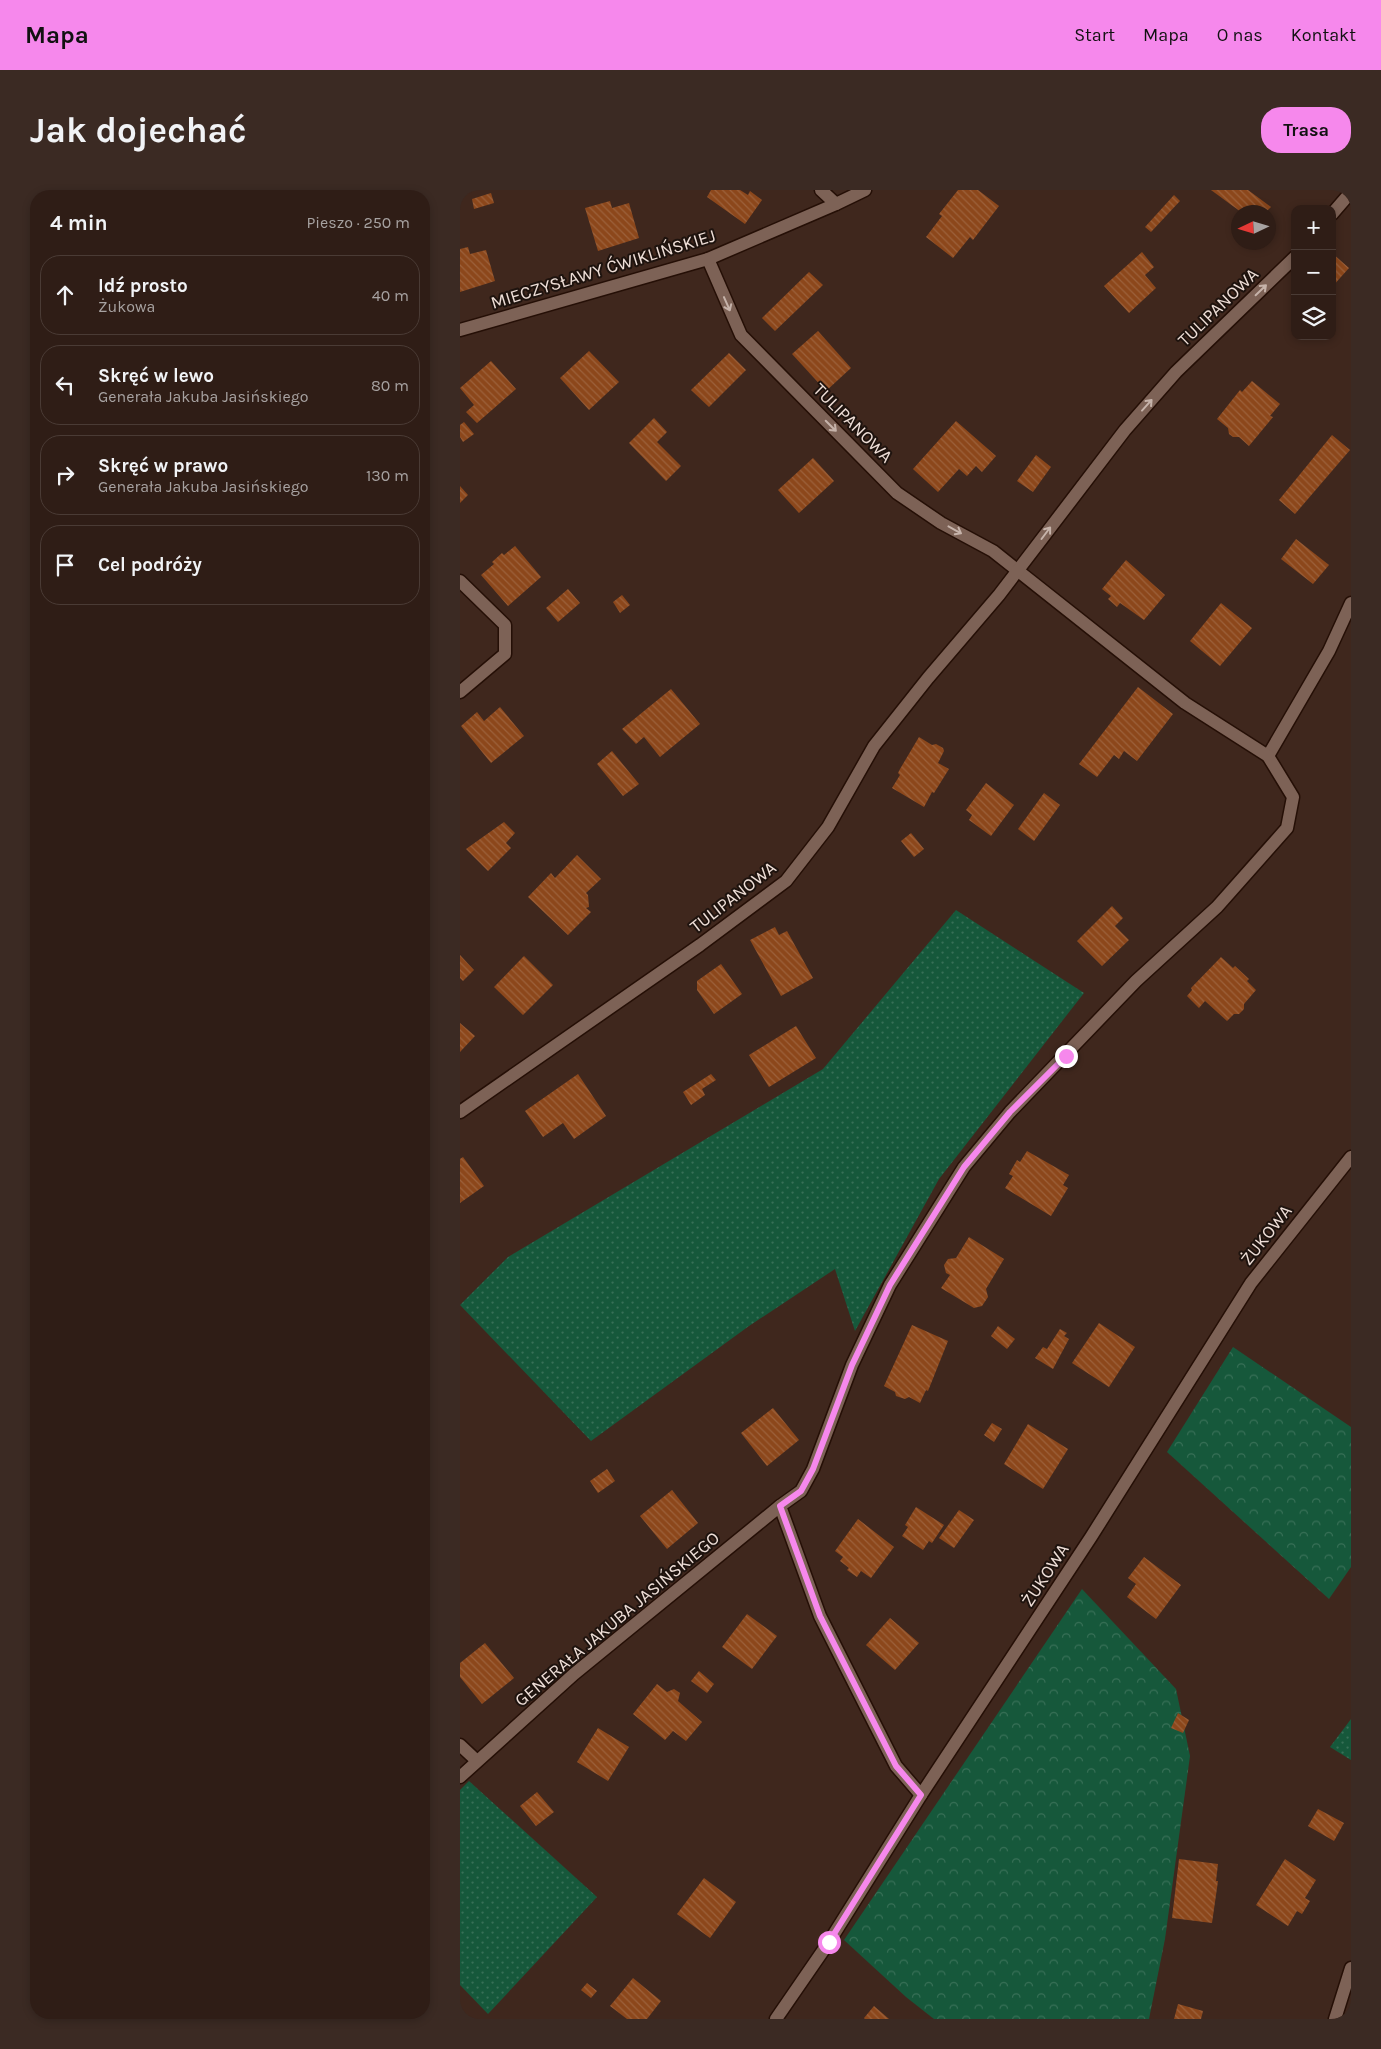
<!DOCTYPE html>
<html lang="pl">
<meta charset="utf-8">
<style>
:root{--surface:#2f1d16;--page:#3b2a23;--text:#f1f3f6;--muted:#a7a2a1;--line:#4a3b35;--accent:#f688ec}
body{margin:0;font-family:Karla,sans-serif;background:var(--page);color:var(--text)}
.controls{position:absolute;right:15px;top:15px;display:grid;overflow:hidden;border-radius:10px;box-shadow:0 2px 8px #0003}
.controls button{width:45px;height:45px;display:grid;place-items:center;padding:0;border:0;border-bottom:1px solid var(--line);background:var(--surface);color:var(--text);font:25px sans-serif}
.compass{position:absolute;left:771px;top:15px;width:45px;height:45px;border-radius:50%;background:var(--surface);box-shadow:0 2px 8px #0003;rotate:266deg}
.stop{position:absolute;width:15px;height:15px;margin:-11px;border:4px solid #f688ec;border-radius:50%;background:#fff}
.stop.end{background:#f688ec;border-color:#fff;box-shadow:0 1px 5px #0008}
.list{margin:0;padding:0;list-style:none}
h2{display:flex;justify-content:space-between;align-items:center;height:65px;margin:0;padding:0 20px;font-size:21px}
h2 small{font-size:16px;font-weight:400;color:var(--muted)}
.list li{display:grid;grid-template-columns:32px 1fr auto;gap:15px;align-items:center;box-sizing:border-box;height:80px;margin:0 10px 10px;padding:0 10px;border:1px solid var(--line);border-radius:20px}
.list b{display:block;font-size:19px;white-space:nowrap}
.list p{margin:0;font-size:16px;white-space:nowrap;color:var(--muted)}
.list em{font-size:16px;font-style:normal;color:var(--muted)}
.icon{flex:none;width:28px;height:28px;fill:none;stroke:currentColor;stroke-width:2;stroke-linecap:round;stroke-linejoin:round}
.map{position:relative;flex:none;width:891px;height:1829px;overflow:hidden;border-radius:20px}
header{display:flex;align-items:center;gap:30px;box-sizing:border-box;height:70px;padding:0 25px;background:var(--accent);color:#111}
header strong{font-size:24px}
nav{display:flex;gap:28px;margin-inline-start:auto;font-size:18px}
.intro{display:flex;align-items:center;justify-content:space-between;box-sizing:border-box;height:120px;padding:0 30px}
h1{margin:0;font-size:35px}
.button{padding:12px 22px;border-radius:20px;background:var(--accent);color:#111;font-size:18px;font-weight:700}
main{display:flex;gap:30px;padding:0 30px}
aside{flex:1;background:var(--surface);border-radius:20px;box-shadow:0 2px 8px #0003}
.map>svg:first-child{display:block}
</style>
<header>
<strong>Mapa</strong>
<nav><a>Start</a><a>Mapa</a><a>O nas</a><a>Kontakt</a></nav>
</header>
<div class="intro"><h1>Jak dojechać</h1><a class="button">Trasa</a></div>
<main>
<aside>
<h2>4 min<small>Pieszo · 250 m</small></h2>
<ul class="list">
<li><svg class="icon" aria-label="ahead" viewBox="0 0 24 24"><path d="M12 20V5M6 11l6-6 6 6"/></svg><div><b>Idź prosto</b><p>Żukowa</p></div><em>40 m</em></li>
<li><svg class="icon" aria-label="left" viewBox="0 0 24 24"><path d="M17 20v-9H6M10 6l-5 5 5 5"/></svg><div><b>Skręć w lewo</b><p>Generała Jakuba Jasińskiego</p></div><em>80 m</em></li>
<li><svg class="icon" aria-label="right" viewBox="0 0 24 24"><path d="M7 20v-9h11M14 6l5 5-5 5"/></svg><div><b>Skręć w prawo</b><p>Generała Jakuba Jasińskiego</p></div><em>130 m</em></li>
<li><svg class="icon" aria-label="arrive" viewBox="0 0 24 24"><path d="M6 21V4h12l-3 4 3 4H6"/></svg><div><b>Cel podróży</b></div></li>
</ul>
</aside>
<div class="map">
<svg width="891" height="1829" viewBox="0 0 891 1829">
<defs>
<pattern id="grass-dots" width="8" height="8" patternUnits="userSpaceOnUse" patternTransform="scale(1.25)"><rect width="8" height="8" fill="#16583b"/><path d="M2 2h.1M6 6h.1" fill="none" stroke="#387057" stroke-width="1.8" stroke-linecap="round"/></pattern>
<pattern id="forest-crowns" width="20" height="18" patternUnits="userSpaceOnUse" patternTransform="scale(1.25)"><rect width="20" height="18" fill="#16583b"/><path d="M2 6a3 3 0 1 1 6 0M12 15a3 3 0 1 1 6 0" fill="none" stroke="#387057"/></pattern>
<pattern id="building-back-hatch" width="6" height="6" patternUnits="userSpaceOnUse" patternTransform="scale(1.25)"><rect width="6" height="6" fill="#8c471b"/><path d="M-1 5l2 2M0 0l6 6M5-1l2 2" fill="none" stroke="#9c613b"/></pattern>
</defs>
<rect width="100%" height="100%" fill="#3f271d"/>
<g fill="url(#grass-dots)">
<polygon points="496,720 624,803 479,989 395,1141 375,1079 289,1136 131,1251 0,1115 48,1067 363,879"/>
<polygon points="891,1529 891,1570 870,1557"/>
<polygon points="9,1591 137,1707 28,1824 0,1795 0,1600"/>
</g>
<g fill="url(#forest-crowns)">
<polygon points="773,1157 891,1237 891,1377 869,1409 707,1262"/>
<polygon points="622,1399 716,1499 730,1566 705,1749 689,1829 474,1829 446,1807 384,1750"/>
</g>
<g fill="url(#building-back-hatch)">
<polygon points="251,0 280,0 288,5 290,1 302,10 285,34 247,7"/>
<polygon points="498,0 518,0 539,16 513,50 510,47 493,68 466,47 482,26 479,24"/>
<polygon points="751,0 788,0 811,17 806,22 781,22"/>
<polygon points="31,3 34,13 14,19 12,9"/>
<polygon points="714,5 720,11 691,42 685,37"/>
<polygon points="150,11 152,18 169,13 179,48 138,61 125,18"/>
<polygon points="8,57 10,64 26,60 35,91 0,102 0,59"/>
<polygon points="682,62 694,77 685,85 696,98 669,123 644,96"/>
<polygon points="872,63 889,78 872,97"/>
<polygon points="349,82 363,95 315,141 302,128"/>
<polygon points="358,141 391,178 366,201 332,164"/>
<polygon points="129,161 159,192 129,220 100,188"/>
<polygon points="269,163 286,180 249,217 231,200"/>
<polygon points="31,171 56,199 17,233 6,222 14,215 0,198"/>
<polygon points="792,191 820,214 810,226 813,227 789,256 779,247 773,247 769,244 768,238 757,229 780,200 782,202"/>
<polygon points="194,228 207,242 197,252 221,276 206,291 169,253"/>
<polygon points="496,231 536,266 522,282 516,276 507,286 499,279 478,302 453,279"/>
<polygon points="4,232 14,244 3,252 0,247 0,235"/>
<polygon points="872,245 890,260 835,324 819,310"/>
<polygon points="576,265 591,277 573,302 557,291"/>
<polygon points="353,268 374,291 339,323 318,300"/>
<polygon points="0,296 8,305 0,313"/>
<polygon points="836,349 869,375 853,394 821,369"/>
<polygon points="55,356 81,387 48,416 21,385 34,374 32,372 42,363 44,365"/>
<polygon points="666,370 705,405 684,430 660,413 657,417 648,409 651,406 642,399"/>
<polygon points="108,399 120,413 98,432 86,418"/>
<polygon points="162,405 170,415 160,423 153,412"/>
<polygon points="761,413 792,438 760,476 730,451"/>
<polygon points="678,497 713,524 677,571 664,561 659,569 654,565 637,587 619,574"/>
<polygon points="211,499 240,534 200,567 184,547 176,554 162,539"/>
<polygon points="40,517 64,546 31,573 1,536 17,522 24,531"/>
<polygon points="459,547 472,555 476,554 483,558 484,561 478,573 489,579 474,603 472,602 464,617 432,598 440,585 438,583 440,579"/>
<polygon points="152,561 179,594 163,606 137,574"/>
<polygon points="526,593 554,615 531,646 509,630 512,625 506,620"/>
<polygon points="584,603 600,615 574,651 558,639"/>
<polygon points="44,632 55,643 46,653 51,658 28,681 6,659"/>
<polygon points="451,643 464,659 454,667 441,651"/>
<polygon points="117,665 141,689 126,703 128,705 129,717 126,718 131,722 108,745 68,707 91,683 95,688"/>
<polygon points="652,716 663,728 655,736 669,750 642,776 617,751"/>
<polygon points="315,737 319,745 327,741 353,788 321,806 290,750"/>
<polygon points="0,765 14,780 3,791 0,788"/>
<polygon points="64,766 93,795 63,825 34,797"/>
<polygon points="761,767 773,778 775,776 789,789 787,791 796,800 784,814 784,819 779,824 774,824 767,831 745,811 739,818 727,806 732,800 731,798"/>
<polygon points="261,774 282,804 254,824 237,800 237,791"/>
<polygon points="0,833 15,846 0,862"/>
<polygon points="336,836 356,868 309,897 289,865"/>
<polygon points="118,884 146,926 114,949 103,933 83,947 65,921"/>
<polygon points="251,884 256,890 242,899 245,905 231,915 223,902"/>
<polygon points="567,961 609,985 603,995 608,998 591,1026 545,998 553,986 549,984 557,970 560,972"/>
<polygon points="3,967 24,996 0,1013 0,969"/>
<polygon points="509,1047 544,1069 526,1099 528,1107 522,1116 514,1118 481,1098 490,1085 486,1083 484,1075 488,1069 496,1068"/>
<polygon points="639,1133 675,1157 649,1197 612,1173"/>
<polygon points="452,1135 488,1151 468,1201 466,1200 460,1213 449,1207 445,1209 436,1206 435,1202 424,1196"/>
<polygon points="538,1136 555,1149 547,1159 531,1146"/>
<polygon points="600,1139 607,1143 604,1146 609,1149 593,1179 575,1168 583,1157 587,1159"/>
<polygon points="313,1218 339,1250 307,1276 281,1243"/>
<polygon points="532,1233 542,1239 534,1252 524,1245"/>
<polygon points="568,1234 608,1259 583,1299 544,1274"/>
<polygon points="147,1279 155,1291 138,1303 130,1291"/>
<polygon points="212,1300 238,1333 207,1359 180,1326"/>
<polygon points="456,1317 484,1335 472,1353 469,1351 463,1360 442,1346 448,1337 445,1335"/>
<polygon points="499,1320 514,1330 494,1358 479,1348"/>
<polygon points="398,1329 434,1357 411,1388 401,1381 397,1387 387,1380 389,1378 380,1371 383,1367 375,1361"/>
<polygon points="684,1367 721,1395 696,1429 667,1407 676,1394 668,1388"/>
<polygon points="287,1424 317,1446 292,1479 262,1457"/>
<polygon points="430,1428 459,1453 435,1480 406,1455"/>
<polygon points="25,1453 54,1488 22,1514 0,1487 0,1473"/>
<polygon points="239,1481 254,1494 247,1503 231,1491"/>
<polygon points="197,1494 207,1502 214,1499 220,1503 218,1511 242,1532 226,1551 213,1541 205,1550 173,1524"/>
<polygon points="718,1523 729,1530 723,1543 711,1538"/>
<polygon points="138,1538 169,1557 148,1591 117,1572"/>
<polygon points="77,1602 94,1622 76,1636 60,1616"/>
<polygon points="858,1619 884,1633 874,1651 848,1636"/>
<polygon points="719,1669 758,1674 756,1691 758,1691 752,1733 712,1728"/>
<polygon points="825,1669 856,1690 845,1708 850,1711 842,1724 837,1721 828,1736 796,1715"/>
<polygon points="244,1688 276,1712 250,1748 217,1724"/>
<polygon points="173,1788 201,1811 187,1829 167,1829 150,1816"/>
<polygon points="127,1793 137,1801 131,1808 121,1800"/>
<polygon points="718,1814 743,1821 741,1829 714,1829"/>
<polygon points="414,1816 429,1829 405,1829 404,1828"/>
</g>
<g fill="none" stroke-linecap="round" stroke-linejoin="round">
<defs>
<g id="lane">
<polyline points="0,391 45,435 45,464 0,502"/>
<polyline points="808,566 869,461 891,413"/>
</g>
<g id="street">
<polyline points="361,0 376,14"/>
<polyline points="872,24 891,2"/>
<polyline points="248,69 281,145 437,303 481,333 533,361 725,513 808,566 833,607 827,638 757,717 676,791 550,922 504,977 430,1095 392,1175 353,1279 341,1301 320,1316 360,1426 436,1576 461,1605"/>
<polyline points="0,140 248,69 376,14 405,0"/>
<polyline points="0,922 240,755 326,691 368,637 414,556 468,488 539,405 665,240 716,182 835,67"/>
<polyline points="0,1555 17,1571"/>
<polyline points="0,1587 114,1484 320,1316"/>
<polyline points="316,1829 369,1752 461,1605 631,1347 791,1093 891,967"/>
<polyline points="875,1829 891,1778"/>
</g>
</defs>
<use href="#lane" stroke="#250f06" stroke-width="15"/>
<use href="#street" stroke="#250f06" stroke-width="15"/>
<use href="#lane" stroke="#7d6256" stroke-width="12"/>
<use href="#street" stroke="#7d6256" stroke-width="12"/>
</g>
<defs><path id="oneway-shaft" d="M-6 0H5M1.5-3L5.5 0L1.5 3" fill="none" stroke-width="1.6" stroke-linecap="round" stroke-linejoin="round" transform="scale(1.25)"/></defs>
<g stroke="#c6b3aa">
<use href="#oneway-shaft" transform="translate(801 100) rotate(-44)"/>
<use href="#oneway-shaft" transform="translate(267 114) rotate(66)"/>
<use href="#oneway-shaft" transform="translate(687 215) rotate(-48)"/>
<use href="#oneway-shaft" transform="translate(371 236) rotate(45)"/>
<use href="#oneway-shaft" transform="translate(495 340) rotate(29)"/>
<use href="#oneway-shaft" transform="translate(586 343) rotate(-53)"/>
</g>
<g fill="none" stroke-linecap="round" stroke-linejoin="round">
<polyline stroke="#f688ec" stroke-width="6" points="369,1752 461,1605 436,1576 360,1426 320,1316 341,1301 353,1279 392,1175 430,1095 504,977 550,922 606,866"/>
</g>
<g text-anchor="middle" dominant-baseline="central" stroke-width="4" stroke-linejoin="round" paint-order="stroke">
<g font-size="18" fill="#eeded7" stroke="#1e130e">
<text transform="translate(143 79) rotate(-17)">MIECZYSŁAWY ĆWIKLIŃSKIEJ</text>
<text transform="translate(758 117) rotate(-44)">TULIPANOWA</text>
<text transform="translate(393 233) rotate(45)">TULIPANOWA</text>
<text transform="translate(273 707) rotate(-38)">TULIPANOWA</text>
<text transform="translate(806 1045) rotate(-52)">ŻUKOWA</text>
<text transform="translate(585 1385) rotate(-57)">ŻUKOWA</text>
<text transform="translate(157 1429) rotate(-40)">GENERAŁA JAKUBA JASIŃSKIEGO</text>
</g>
</g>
</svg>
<div class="controls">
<button>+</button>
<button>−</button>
<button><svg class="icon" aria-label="layers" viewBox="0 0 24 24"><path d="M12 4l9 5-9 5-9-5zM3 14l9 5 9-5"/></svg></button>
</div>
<svg class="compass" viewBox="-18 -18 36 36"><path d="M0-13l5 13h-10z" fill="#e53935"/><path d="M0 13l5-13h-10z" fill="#a7a2a1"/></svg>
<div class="stop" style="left:369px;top:1752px"></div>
<div class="stop end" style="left:606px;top:866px"></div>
</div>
</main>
